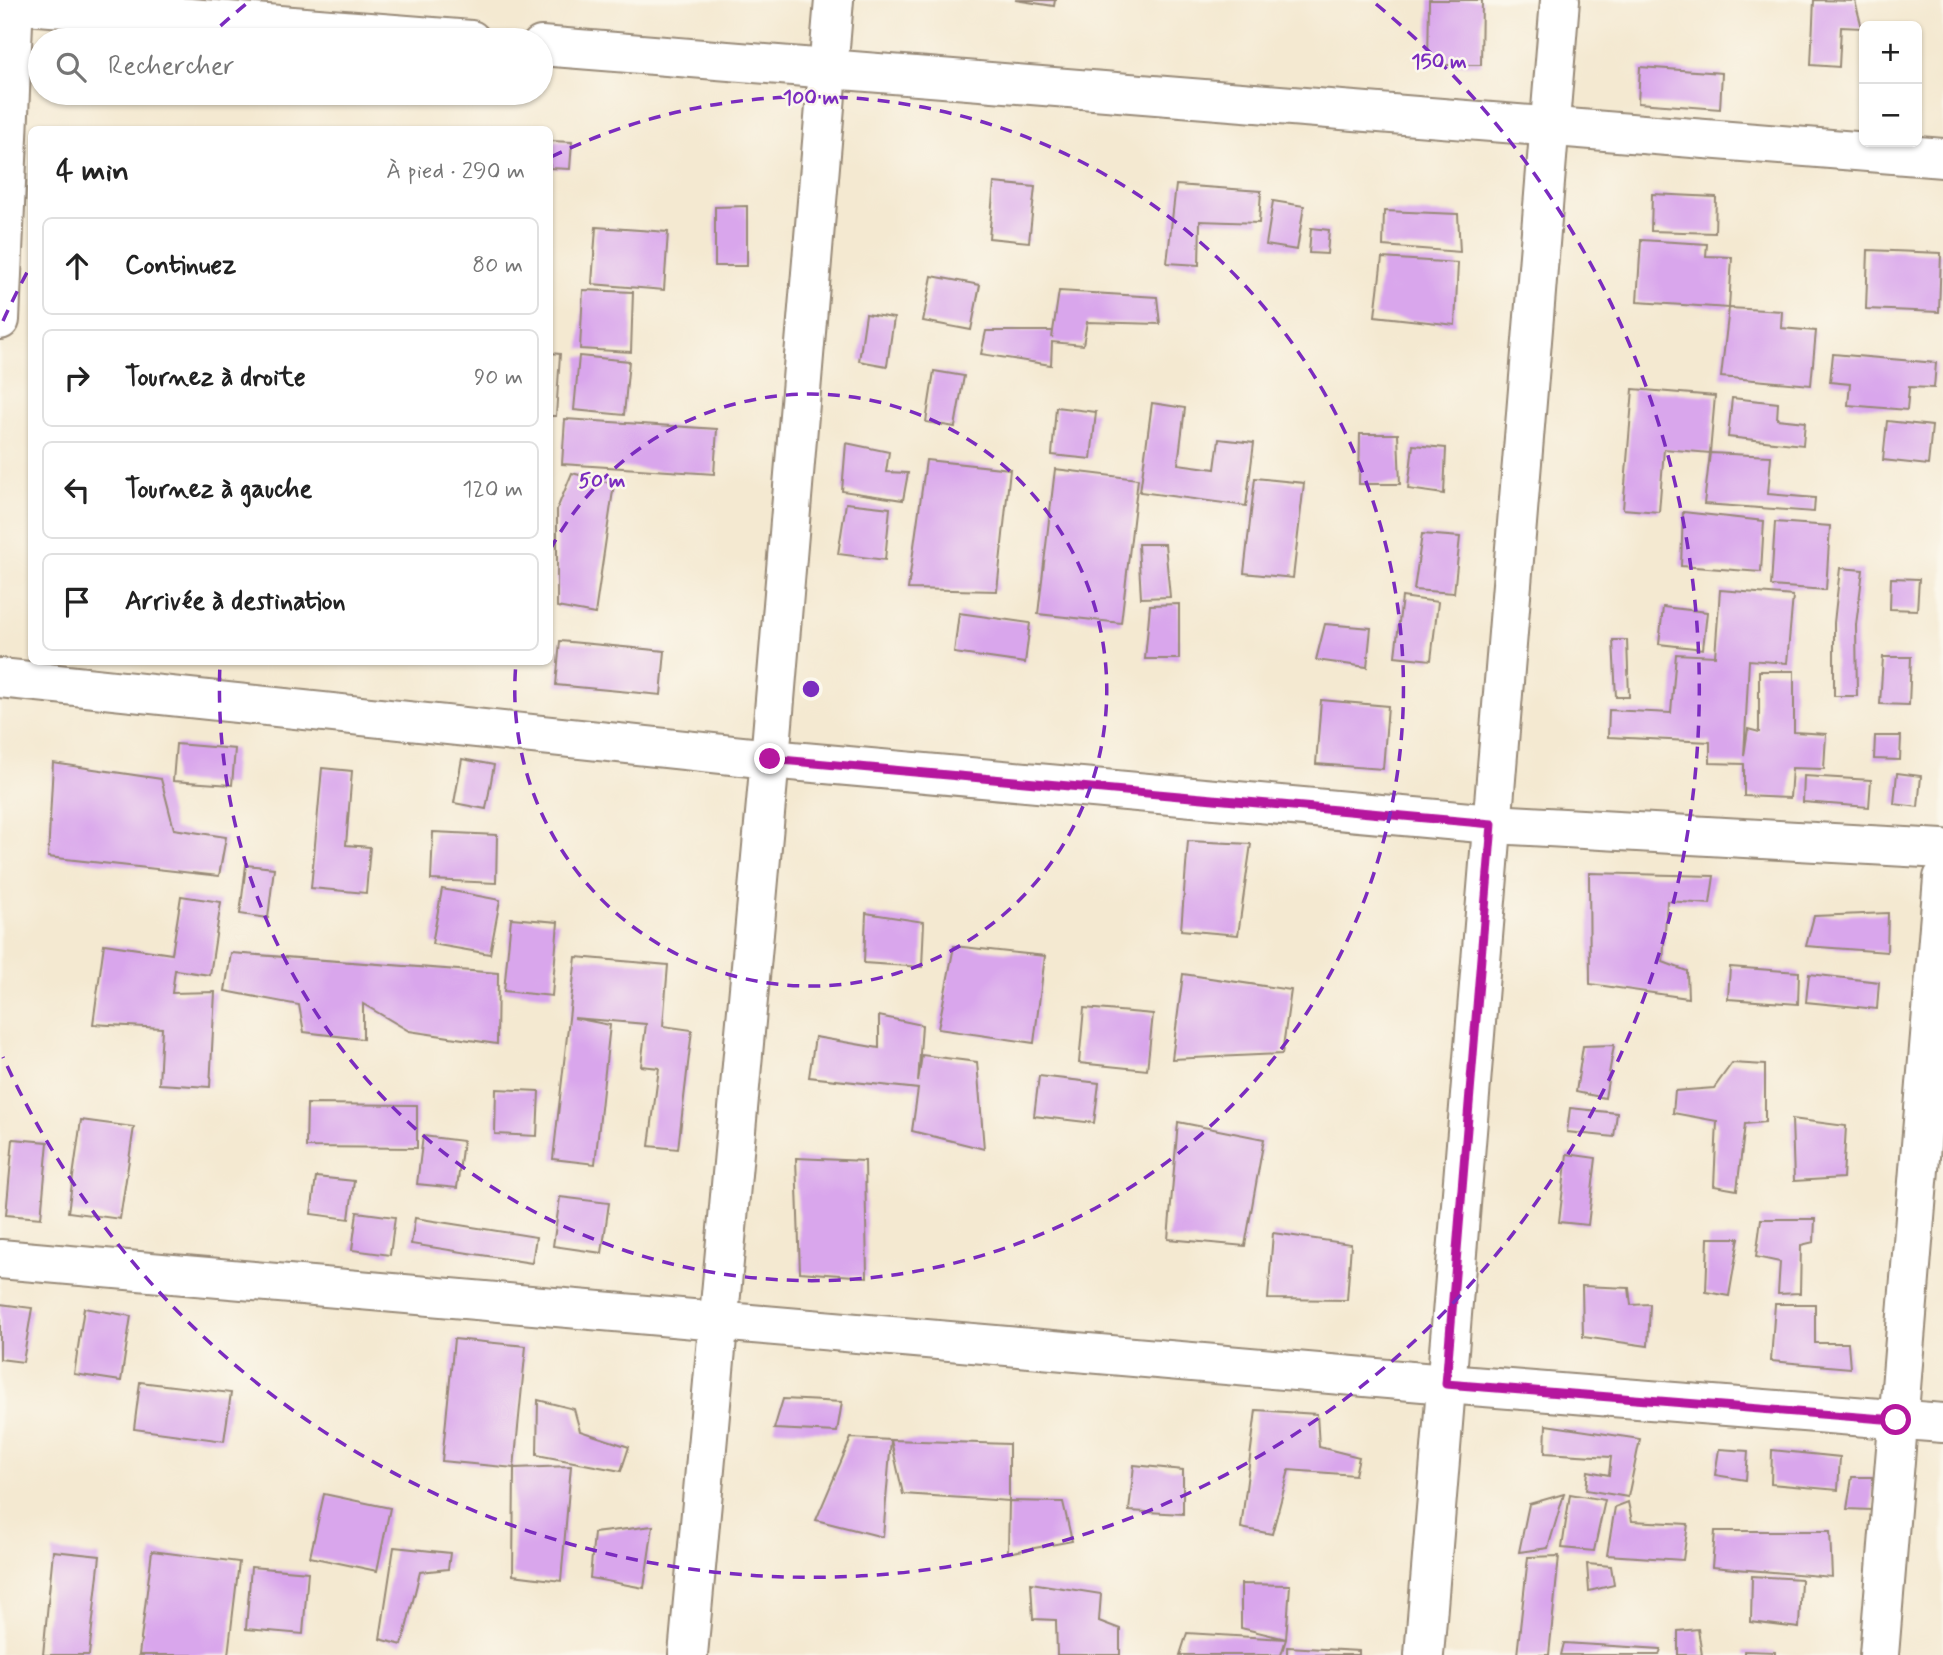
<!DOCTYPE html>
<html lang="fr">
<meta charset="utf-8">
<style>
:root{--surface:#fff;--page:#f6f6f6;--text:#222;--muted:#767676;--line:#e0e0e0}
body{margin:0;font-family:Mynerve,sans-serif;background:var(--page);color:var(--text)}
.controls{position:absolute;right:21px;top:21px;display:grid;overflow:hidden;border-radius:10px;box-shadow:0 2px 5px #0004}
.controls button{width:63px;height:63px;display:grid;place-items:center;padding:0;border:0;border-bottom:2px solid var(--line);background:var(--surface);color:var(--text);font:35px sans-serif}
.stop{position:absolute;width:21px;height:21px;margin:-16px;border:5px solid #b5179e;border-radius:50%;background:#fff}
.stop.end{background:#b5179e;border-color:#fff;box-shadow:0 2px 7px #0008}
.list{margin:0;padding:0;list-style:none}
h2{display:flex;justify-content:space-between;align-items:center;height:91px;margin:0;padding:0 28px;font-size:30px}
h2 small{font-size:23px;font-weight:400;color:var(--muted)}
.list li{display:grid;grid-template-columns:46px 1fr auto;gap:21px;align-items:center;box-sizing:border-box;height:98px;margin:0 14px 14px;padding:0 14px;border:2px solid var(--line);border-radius:10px}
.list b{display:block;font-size:26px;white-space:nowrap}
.list em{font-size:23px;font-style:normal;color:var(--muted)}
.icon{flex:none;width:38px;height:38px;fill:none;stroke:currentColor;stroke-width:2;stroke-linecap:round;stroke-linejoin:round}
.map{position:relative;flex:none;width:1943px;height:1655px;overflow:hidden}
.search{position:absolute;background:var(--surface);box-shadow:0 2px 5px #0004;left:28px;top:28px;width:525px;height:77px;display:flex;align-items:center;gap:18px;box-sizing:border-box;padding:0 24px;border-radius:38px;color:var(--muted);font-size:26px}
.panel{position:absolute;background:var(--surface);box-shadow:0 2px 5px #0004;left:28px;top:126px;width:525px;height:539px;border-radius:10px}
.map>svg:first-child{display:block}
</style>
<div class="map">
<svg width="1943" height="1655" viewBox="0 0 1943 1655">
<rect width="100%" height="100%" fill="#fbf7ec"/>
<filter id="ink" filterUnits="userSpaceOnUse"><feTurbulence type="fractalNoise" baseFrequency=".0143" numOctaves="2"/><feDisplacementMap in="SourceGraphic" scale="14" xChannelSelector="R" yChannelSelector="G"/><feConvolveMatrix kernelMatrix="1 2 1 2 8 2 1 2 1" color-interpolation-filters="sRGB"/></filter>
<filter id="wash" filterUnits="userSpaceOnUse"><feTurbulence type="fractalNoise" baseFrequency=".00686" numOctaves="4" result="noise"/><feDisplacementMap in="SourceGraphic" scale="28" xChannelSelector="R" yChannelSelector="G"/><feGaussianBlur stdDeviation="1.57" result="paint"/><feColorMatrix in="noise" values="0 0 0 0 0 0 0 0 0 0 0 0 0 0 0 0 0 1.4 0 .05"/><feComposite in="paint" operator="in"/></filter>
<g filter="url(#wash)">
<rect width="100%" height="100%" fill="#f4e9d1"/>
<g id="blocks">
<g fill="#d9a6ec">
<polygon points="1015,0 1055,0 1054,6"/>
<polygon points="1429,0 1482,0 1481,65 1428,65"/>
<polygon points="1814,0 1855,1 1862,28 1841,27 1839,67 1811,65"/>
<polygon points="1640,67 1722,73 1720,109 1638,103"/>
<polygon points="550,141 572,142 570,169 550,168"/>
<polygon points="994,183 1035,187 1029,242 989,238"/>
<polygon points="1176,185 1261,191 1259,223 1200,221 1199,265 1167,263"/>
<polygon points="1652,194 1716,197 1715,233 1651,231"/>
<polygon points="1273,201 1304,206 1297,250 1266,245"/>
<polygon points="747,206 747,266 715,266 715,207"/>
<polygon points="1384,211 1458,214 1460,252 1383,246"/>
<polygon points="596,227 668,232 664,290 592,284"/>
<polygon points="1311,228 1329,230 1327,254 1309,253"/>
<polygon points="1641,240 1707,244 1706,256 1732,257 1729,308 1637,302"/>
<polygon points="1868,250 1941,253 1939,312 1866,309"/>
<polygon points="1382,258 1458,263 1455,325 1375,316"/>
<polygon points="932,276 980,285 971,330 923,321"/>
<polygon points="583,290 633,292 631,352 580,349"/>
<polygon points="1059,291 1157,297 1160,324 1087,322 1083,345 1052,342 1051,365 981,354 986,331 1053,331 1052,338"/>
<polygon points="1729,308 1782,311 1781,328 1816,331 1811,385 1721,377"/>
<polygon points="866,314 894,318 887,366 859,361"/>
<polygon points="550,353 560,354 556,416 550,416"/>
<polygon points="1833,354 1936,363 1934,388 1909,387 1907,410 1848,405 1850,384 1830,382"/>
<polygon points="579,356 629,361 624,415 574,410"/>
<polygon points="934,371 964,376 955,427 926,422"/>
<polygon points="1633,389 1715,396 1710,453 1664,449 1659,512 1623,509"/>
<polygon points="1732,398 1778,403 1777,419 1805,422 1803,445 1728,437"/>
<polygon points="1152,403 1185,408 1178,464 1215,469 1219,439 1254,443 1246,506 1140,492"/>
<polygon points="1056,407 1096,412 1091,459 1052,455"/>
<polygon points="565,419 717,429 714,474 562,464"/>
<polygon points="1887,421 1932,426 1928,465 1883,460"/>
<polygon points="1360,434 1398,434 1400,484 1359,484"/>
<polygon points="846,443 889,452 886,472 908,473 903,500 842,491"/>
<polygon points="1413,445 1446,448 1444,494 1408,489"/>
<polygon points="1710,453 1771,456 1768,494 1815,498 1814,512 1704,504"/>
<polygon points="926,460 1010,469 997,591 908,589"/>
<polygon points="1055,469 1138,479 1121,623 1038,614"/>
<polygon points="572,473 614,484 595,614 557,607 557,509"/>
<polygon points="1255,478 1304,483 1293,578 1244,573"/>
<polygon points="846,503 890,508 885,560 838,554"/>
<polygon points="1683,512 1764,521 1761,572 1681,566"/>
<polygon points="1775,522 1830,526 1826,590 1771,586"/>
<polygon points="1422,534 1460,537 1454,593 1414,590"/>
<polygon points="1138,544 1165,544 1170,597 1141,598"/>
<polygon points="1840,568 1863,570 1856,625 1857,696 1834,696 1834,623"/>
<polygon points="1891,578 1919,579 1917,610 1890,609"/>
<polygon points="1720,590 1793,596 1787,663 1749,660 1744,756 1748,729 1759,732 1759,671 1794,671 1794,732 1826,734 1824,769 1792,768 1790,798 1744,796 1744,764 1710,763 1710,742 1608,737 1609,710 1671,713 1676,654 1715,656"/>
<polygon points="1402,597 1438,602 1431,660 1395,656"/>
<polygon points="1179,604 1179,659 1145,659 1150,605"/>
<polygon points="1663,607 1707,612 1703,649 1659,644"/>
<polygon points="959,613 1030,623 1025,663 954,653"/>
<polygon points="1325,624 1371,628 1367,667 1316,660"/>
<polygon points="1613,640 1627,640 1629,697 1616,697"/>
<polygon points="560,641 665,651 661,695 556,685"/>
<polygon points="1883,657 1911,657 1909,705 1880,704"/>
<polygon points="1321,700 1388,706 1383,769 1316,764"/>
<polygon points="1875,736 1901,736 1900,760 1874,759"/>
<polygon points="176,744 235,749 232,785 173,781"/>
<polygon points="462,759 494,765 486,809 454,803"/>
<polygon points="53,763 161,779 174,829 226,837 219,876 48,857"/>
<polygon points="322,768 352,771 346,845 370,847 366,893 311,888"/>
<polygon points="1897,773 1921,776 1918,807 1894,804"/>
<polygon points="1804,776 1871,780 1869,807 1803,802"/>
<polygon points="433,832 497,835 496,883 431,880"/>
<polygon points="1188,841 1251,844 1238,935 1181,930"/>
<polygon points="246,865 274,868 268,918 240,914"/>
<polygon points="1589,873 1714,876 1710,904 1667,901 1663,962 1687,971 1688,998 1590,984"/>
<polygon points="442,889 500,900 490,954 432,944"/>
<polygon points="181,896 221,902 210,975 175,970 172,993 215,992 210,1087 159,1084 162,1028 93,1024 104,944 172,954"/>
<polygon points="866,913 924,922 922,967 864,963"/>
<polygon points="1888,913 1887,952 1806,946 1814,916"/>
<polygon points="511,918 558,922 552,996 504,991"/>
<polygon points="954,946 1045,956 1034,1043 938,1029"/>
<polygon points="231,953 498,973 497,1044 409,1031 363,1004 363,1039 304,1032 299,1005 225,991"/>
<polygon points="576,957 668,965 663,1026 692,1030 678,1149 649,1146 659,1068 641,1066 646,1024 574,1018 610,1025 595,1164 553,1159"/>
<polygon points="1730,967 1799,972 1798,1004 1728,999"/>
<polygon points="1183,974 1291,990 1282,1054 1172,1059"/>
<polygon points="1809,974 1879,982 1877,1009 1806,1002"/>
<polygon points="1084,1008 1153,1014 1147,1070 1079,1063"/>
<polygon points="879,1016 922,1025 918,1082 922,1055 977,1062 984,1149 912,1131 918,1089 809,1077 815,1037 879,1048"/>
<polygon points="1614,1045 1605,1098 1576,1092 1583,1046"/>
<polygon points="1732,1063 1765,1065 1765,1122 1745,1124 1737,1190 1714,1186 1717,1121 1673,1113 1675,1091 1714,1088"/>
<polygon points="1039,1076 1099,1083 1094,1123 1034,1116"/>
<polygon points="496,1089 539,1091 537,1136 495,1134"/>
<polygon points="307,1104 417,1105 417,1148 306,1147"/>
<polygon points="1570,1108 1617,1113 1614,1137 1567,1132"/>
<polygon points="1792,1119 1846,1126 1843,1178 1794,1181"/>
<polygon points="81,1120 134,1127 120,1219 68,1212"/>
<polygon points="1178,1122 1264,1139 1245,1246 1168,1239"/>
<polygon points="423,1136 463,1141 457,1188 417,1184"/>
<polygon points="13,1139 48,1142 41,1218 6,1215"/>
<polygon points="1567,1154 1596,1158 1588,1225 1559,1222"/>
<polygon points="796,1158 865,1161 867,1277 800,1272"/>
<polygon points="316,1177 354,1181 349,1219 311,1214"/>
<polygon points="560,1197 609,1203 602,1253 553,1246"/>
<polygon points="357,1212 395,1217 390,1255 352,1250"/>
<polygon points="415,1218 536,1237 532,1263 411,1244"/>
<polygon points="1761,1219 1815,1219 1814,1242 1801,1245 1800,1293 1778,1294 1780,1262 1756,1257"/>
<polygon points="1273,1233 1351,1244 1347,1300 1268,1299"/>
<polygon points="1708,1238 1739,1238 1729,1296 1706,1292"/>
<polygon points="1582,1286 1629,1288 1631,1305 1650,1304 1648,1346 1583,1337"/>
<polygon points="0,1304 32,1308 23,1362 0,1359"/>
<polygon points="1775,1304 1815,1304 1815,1343 1848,1343 1850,1368 1771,1361"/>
<polygon points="84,1308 131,1316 121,1381 74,1374"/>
<polygon points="454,1339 526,1346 514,1468 442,1461"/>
<polygon points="140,1382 231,1393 224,1441 134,1429"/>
<polygon points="783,1399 842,1402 837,1432 774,1429"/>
<polygon points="538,1400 574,1409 580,1431 629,1447 621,1471 537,1455"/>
<polygon points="1256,1410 1317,1414 1319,1447 1359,1457 1355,1475 1289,1470 1272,1534 1241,1528"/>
<polygon points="1546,1425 1640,1439 1628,1497 1586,1490 1588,1471 1609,1475 1611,1457 1545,1453"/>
<polygon points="851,1438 891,1440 883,1537 816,1520"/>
<polygon points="891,1440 1009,1444 1009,1501 903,1494"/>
<polygon points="1719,1449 1748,1451 1746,1480 1715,1475"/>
<polygon points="1772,1450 1840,1457 1838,1490 1771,1484"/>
<polygon points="1134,1465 1183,1470 1183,1514 1129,1511"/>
<polygon points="571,1466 561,1581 513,1575 514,1468"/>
<polygon points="1852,1477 1873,1477 1872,1510 1847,1509"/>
<polygon points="324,1494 390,1508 377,1571 310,1557"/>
<polygon points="1564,1494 1548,1548 1519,1552 1529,1504"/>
<polygon points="1570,1494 1605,1500 1594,1551 1562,1548"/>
<polygon points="1009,1501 1063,1502 1072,1541 1008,1553"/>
<polygon points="1628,1502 1632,1521 1688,1524 1683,1560 1607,1555 1615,1507"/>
<polygon points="653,1526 644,1588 590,1578 594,1533"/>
<polygon points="1715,1531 1830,1531 1832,1577 1712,1567"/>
<polygon points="394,1547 450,1553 448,1569 420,1572 402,1645 380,1639"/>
<polygon points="53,1551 100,1556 89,1655 43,1655"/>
<polygon points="152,1551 239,1562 228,1655 139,1655"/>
<polygon points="1559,1556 1549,1655 1517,1655 1528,1557"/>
<polygon points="1587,1564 1611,1566 1614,1585 1589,1591"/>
<polygon points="251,1567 308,1572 303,1634 246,1629"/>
<polygon points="1752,1576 1801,1579 1799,1628 1751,1622"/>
<polygon points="1031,1583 1101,1594 1099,1621 1120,1629 1120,1655 1057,1655 1056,1620 1033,1619"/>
<polygon points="1241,1584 1290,1585 1286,1639 1281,1655 1180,1655 1187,1633 1286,1639 1241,1628"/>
<polygon points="1698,1629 1702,1655 1678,1655 1678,1631"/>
<polygon points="1564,1643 1661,1649 1659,1655 1561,1655"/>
<polygon points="1287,1647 1359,1651 1359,1655 1287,1655"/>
<polygon points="1744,1651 1775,1652 1775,1655 1744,1655"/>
</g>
</g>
</g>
<g filter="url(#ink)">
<use href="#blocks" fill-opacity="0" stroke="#988a78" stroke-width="2"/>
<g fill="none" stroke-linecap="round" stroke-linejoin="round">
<defs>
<g id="minor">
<polyline points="0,3 471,40"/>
<polyline points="541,46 1943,158"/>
<polyline points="0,320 14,0"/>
<polyline points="0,678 770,759 1492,824 1943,849"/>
<polyline points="0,1259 1446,1384 1943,1423"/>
<polyline points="688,1655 770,759 834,0"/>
<polyline points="1424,1655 1560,0"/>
<polyline points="1879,1655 1943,878"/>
</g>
</defs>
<use href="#minor" stroke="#988a78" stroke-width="42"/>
<use href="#minor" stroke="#fff" stroke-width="38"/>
</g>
</g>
<g fill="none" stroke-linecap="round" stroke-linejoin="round" filter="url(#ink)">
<polyline stroke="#b5179e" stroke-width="9" points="770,759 1492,824 1446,1384 1896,1420"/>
</g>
<g fill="none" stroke="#7b2cbf" stroke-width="3.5" stroke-dasharray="12 9">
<path d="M550 550A296 296 0 1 1 516 663"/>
<path d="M551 157A592 592 0 1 1 220 663"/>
<path d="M3 321A888 888 0 0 1 31 265M205 40A888 888 0 0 1 246 4M1376 4A888 888 0 1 1 3 1057"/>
</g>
<circle cx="811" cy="689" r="10" fill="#7b2cbf" stroke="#fbf7ec" stroke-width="3.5"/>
<g font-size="21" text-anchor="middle" font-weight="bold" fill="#7b2cbf" stroke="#fbf7ec" stroke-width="5" stroke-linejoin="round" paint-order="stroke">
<text x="1439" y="68">150 m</text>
<text x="811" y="104">100 m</text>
<text x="602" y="487">50 m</text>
</g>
</svg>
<div class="controls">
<button>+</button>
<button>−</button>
</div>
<div class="stop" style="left:1896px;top:1420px"></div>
<div class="stop end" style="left:770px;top:759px"></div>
<div class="search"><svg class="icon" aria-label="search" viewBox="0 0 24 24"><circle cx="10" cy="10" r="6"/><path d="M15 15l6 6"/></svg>Rechercher</div>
<section class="panel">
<h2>4 min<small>À pied · 290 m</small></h2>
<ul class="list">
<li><svg class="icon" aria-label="ahead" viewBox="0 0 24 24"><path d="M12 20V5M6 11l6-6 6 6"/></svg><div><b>Continuez</b></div><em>80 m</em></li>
<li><svg class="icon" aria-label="right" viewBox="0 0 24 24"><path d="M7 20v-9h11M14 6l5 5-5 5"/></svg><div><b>Tournez à droite</b></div><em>90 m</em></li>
<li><svg class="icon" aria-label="left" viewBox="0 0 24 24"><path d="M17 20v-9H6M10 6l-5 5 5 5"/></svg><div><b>Tournez à gauche</b></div><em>120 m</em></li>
<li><svg class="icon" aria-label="arrive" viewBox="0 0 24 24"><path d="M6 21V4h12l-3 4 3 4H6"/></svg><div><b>Arrivée à destination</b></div></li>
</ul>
</section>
</div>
